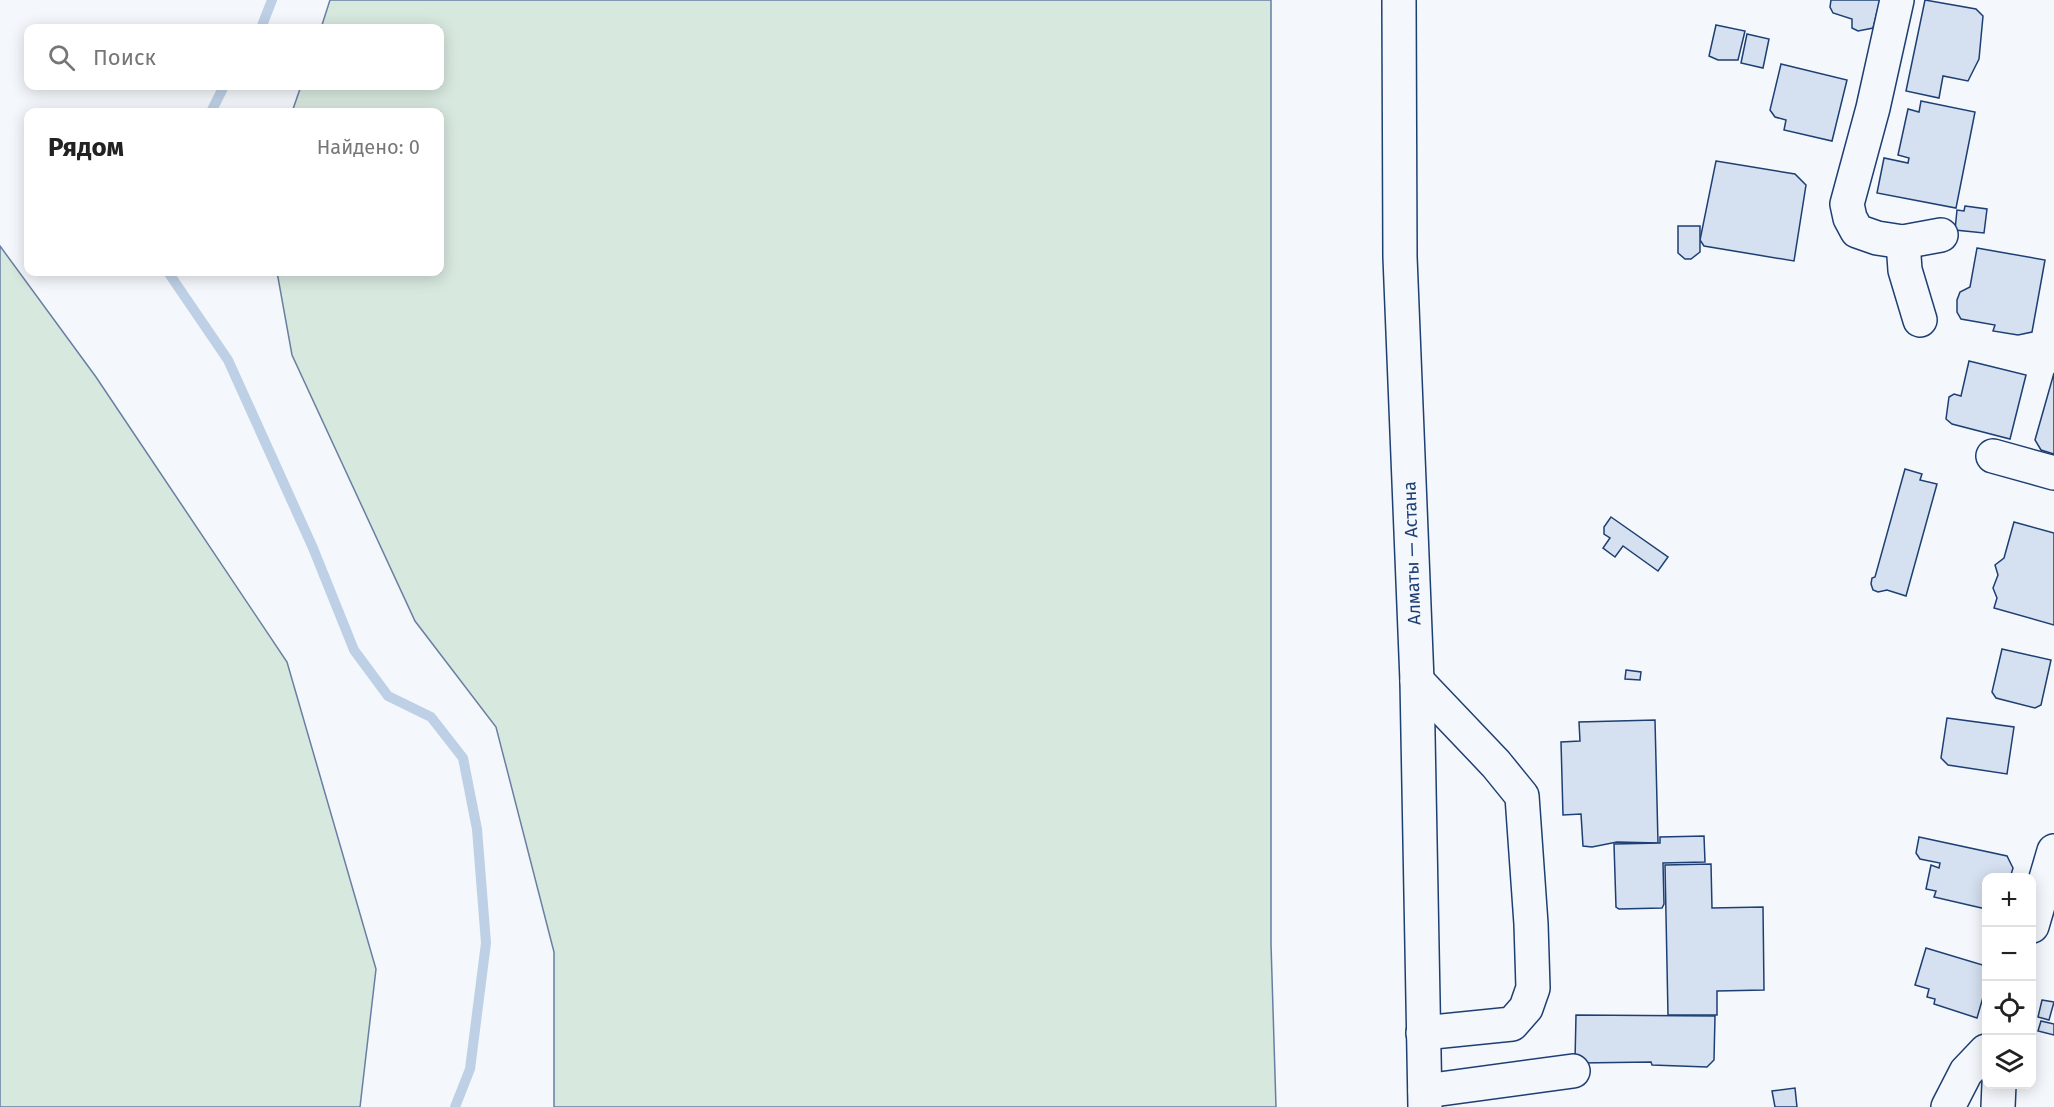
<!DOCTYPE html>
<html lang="ru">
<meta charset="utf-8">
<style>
:root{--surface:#fff;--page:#f2f2f2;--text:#222;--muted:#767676;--line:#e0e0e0}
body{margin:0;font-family:"Fira Sans",sans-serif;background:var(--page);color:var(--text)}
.controls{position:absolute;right:18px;bottom:18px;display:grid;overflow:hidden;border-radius:12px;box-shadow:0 3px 15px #0003}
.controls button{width:54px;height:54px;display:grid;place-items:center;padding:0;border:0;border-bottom:2px solid var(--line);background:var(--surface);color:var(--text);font:30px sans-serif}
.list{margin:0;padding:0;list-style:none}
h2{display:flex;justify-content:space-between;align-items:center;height:78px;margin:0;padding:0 24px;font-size:26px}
h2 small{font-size:20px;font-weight:400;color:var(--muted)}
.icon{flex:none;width:33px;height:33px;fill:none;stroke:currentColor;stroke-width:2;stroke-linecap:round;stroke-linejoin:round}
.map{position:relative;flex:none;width:2054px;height:1107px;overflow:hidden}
.search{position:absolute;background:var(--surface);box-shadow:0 3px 15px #0003;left:24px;top:24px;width:420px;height:66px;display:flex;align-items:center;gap:15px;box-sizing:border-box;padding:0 21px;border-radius:12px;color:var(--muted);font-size:22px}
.panel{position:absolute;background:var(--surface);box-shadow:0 3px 15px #0003;left:24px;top:108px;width:420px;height:168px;border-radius:12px}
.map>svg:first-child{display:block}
</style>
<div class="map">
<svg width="2054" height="1107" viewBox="0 0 2054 1107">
<rect width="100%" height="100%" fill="#f4f7fb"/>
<g fill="#d7e8df" stroke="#687fa3" stroke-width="1.5">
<polygon points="330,0 1271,0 1271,944 1276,1107 554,1107 554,952 496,727 415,621 292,355 277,272 440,272 440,112 292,112 301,86 440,86 440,28 321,28"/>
<polygon points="0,246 96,377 287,662 376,969 360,1107 0,1107"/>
</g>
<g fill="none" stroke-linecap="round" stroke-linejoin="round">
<g stroke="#bed0e5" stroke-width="10">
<polyline points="261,28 272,0"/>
<polyline points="211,112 224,86"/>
<polyline points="168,272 228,360 313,548 354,650 388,696 431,717 463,758 477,829 486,943 470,1069 455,1107"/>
</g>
</g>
<g fill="#d5e0f0" stroke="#1d3f73" stroke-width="1.5">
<polygon points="1831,0 1880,0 1873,28 1858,31 1852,28 1852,19 1833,13 1830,7"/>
<polygon points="1925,0 1976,9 1983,16 1979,59 1968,81 1943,76 1939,98 1906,91"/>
<polygon points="1716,25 1745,31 1738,60 1718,60 1709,56"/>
<polygon points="1747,34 1769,39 1763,68 1741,63"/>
<polygon points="1781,64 1847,80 1832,141 1784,130 1786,120 1775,117 1770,110"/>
<polygon points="1921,101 1975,112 1956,208 1877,193 1884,158 1908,163 1909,158 1898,155 1908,109 1919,112"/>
<polygon points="1716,161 1795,174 1806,185 1794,261 1704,246 1700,240"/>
<polygon points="1965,206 1987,209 1984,233 1955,230 1957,210 1964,211"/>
<polygon points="1678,226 1700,226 1700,252 1691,259 1685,259 1678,253"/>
<polygon points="1977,248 2045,260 2032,332 2018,335 1993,331 1995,325 1961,319 1957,312 1957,300 1960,292 1970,287"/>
<polygon points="1969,361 2026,375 2010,439 1952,424 1946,419 1949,397 1954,394 1961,396"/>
<polygon points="2054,373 2054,454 2041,450 2035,440"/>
<polygon points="1905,469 1922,474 1920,480 1937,484 1906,596 1887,590 1878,592 1873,590 1871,584 1872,578 1875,577"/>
<polygon points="1611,517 1668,557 1658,571 1623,546 1615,557 1603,548 1610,538 1604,534 1604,527"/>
<polygon points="2014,522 2054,533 2054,625 1994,608 1997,598 1993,588 1998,575 1995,565 2004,558"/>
<polygon points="2002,649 2051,660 2041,705 2035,708 1996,698 1992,692"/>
<polygon points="1626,670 1641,672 1640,680 1625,679"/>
<polygon points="1947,718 2014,727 2007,774 1948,765 1941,758"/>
<polygon points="1655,720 1658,843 1617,842 1592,847 1583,846 1581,814 1563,815 1561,742 1580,741 1579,722"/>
<polygon points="1704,836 1705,862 1663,863 1664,904 1662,908 1619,909 1616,907 1614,844 1660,843 1660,837"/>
<polygon points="1919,837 2007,856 2013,868 2010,878 1986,878 1986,909 1934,897 1936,891 1926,889 1931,865 1939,868 1940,863 1920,859 1916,853"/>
<polygon points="1711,864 1712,908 1763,907 1764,990 1717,991 1717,1015 1668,1015 1665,865"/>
<polygon points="1926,948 1986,966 1986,987 1977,1018 1934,1004 1935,999 1927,997 1929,989 1915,985"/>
<polygon points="2042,1000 2054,1002 2049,1020 2038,1017"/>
<polygon points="1576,1015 1715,1016 1714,1060 1707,1067 1652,1065 1651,1062 1580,1063 1575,1061"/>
<polygon points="2041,1021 2054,1024 2054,1035 2038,1031"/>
<polygon points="1795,1088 1797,1107 1775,1107 1772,1091"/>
</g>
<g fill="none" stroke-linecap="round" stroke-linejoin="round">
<defs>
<g id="minor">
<polyline points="1897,0 1873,108 1847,204 1850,218 1857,231 1877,238 1903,242 1941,235"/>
<polyline points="1903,242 1905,270 1920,320"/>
<polyline points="1993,456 2054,473"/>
<polyline points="1417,681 1496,764 1522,796 1531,924 1533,988 1526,1008 1512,1024 1423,1033"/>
<polyline points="2032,926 2054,851"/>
<polyline points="1425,1091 1573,1071"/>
<polyline points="1948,1107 1966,1072 1986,1051"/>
<polyline points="1998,1107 1999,1084"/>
</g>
<polyline id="highway" points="1399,0 1400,257 1417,681 1425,1107"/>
</defs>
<use href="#minor" stroke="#1d3f73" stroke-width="36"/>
<use href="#highway" stroke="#1d3f73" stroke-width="36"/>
<use href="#minor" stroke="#f4f7fb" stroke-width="33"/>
<use href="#highway" stroke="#f4f7fb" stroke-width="33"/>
</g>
<g text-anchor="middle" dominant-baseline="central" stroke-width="4.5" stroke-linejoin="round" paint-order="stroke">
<g font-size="18" fill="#1d3f73" stroke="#f4f7fb">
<text transform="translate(1412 553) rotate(-92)">Алматы — Астана</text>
</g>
</g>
</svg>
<div class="controls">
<button>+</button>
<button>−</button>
<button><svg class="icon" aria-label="locate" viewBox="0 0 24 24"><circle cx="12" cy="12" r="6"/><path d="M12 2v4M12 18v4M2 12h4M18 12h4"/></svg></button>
<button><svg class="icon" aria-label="layers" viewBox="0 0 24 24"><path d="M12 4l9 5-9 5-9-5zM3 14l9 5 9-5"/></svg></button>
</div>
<div class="search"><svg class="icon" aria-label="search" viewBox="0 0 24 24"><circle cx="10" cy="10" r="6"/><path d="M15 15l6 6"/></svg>Поиск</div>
<section class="panel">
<h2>Рядом<small>Найдено: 0</small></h2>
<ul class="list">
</ul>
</section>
</div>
